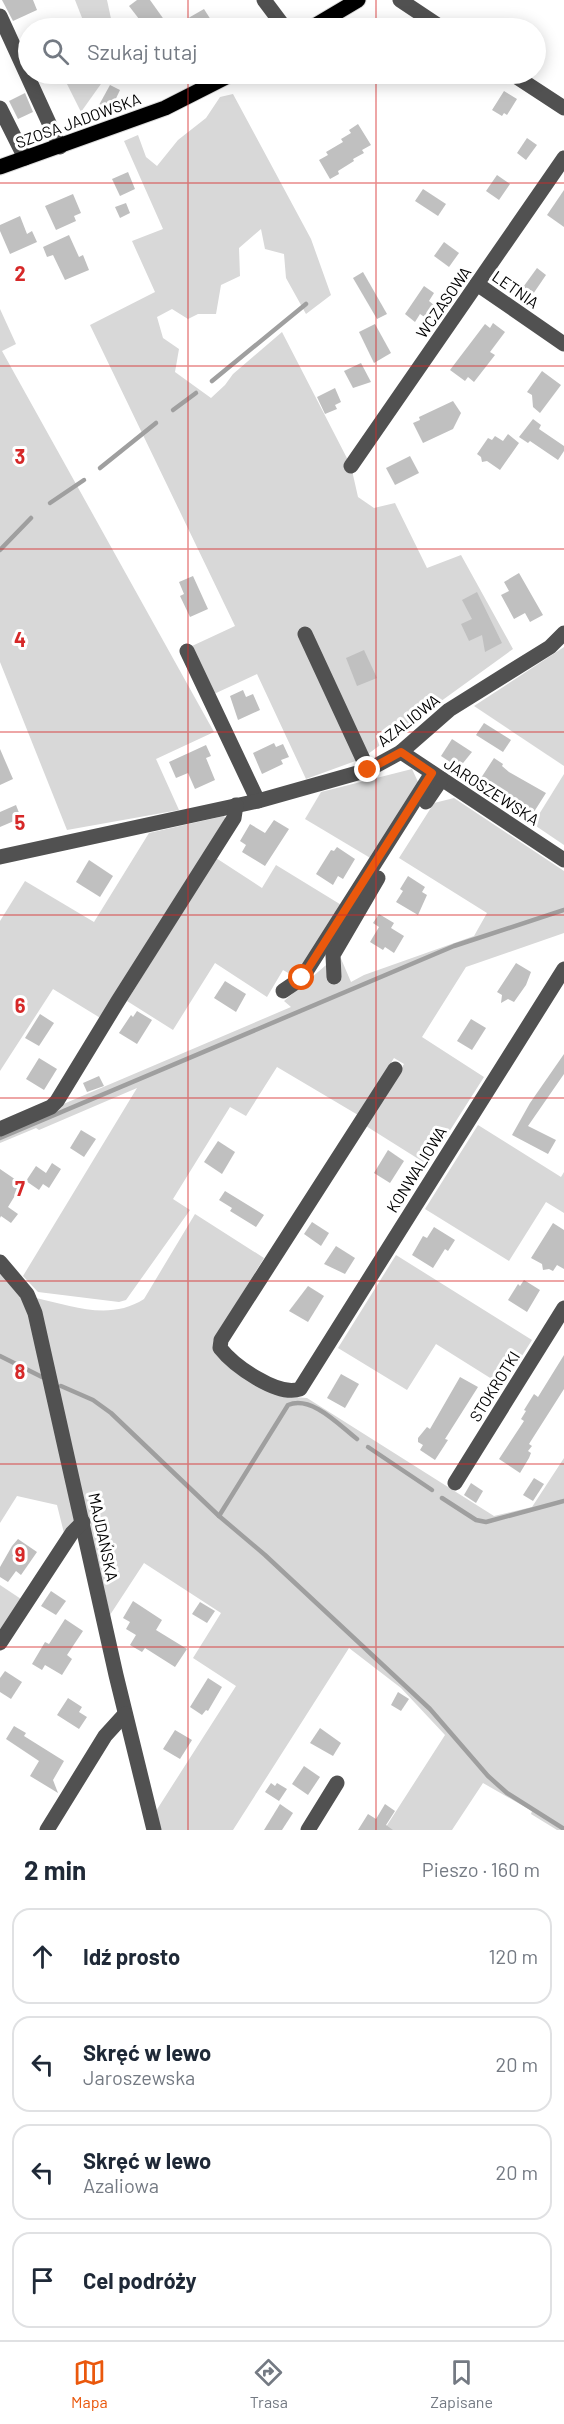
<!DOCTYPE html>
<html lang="pl">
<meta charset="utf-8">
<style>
:root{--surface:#fff;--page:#f6f6f7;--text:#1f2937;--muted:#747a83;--line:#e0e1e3;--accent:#ea580c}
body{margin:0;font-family:Barlow,sans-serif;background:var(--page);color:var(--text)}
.stop{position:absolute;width:18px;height:18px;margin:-14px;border:4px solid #ea580c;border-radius:50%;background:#fff}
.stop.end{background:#ea580c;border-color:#fff;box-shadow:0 2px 6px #0008}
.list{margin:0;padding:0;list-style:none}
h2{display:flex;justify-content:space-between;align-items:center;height:78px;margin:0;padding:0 24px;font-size:26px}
h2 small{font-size:20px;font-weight:400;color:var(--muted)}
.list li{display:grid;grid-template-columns:39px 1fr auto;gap:18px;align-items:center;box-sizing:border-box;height:96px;margin:0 12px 12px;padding:0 12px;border:2px solid var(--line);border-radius:18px}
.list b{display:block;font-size:22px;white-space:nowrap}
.list p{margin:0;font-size:20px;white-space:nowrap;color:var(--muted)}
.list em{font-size:20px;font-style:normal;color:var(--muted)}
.icon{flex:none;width:33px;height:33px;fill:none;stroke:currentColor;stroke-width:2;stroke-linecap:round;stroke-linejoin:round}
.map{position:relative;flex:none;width:564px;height:1830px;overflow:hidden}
.search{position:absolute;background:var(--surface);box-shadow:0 3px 15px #0003;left:18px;right:18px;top:18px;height:66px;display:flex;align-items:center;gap:15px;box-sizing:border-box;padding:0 21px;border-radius:33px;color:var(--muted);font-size:22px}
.sheet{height:510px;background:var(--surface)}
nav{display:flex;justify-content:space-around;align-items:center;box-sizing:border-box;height:84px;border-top:2px solid var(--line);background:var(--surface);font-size:16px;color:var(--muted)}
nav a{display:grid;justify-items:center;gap:3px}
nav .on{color:var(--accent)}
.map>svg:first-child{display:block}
</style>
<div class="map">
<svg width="564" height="1830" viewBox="0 0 564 1830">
<rect width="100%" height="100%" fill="#fff"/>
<g fill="#d8d8d8">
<polygon points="75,0 107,0 113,28 86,28"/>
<polygon points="62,74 108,74 81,112"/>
<polygon points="233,94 311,239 331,295 306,314 286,278 284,254 265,249 261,229 239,248 240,276 221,285 216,314 198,314 188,319 172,309 157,317 163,338 179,349 175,372 211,398 225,385 233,374 282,332 351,466 358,497 374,508 395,503 427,568 461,555 513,649 361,759 306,779 257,674 214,694 192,646 235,626 90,325 155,292 132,241 163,229 124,141 138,135 146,157 157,166 178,140 206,118 220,97"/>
<polygon points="0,309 16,344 2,351 214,732 156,759 179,810 67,830 0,662"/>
<polygon points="564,647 564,766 474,706"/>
<polygon points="412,769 419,784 372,859 305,819 321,792"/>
<polygon points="564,774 564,845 533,824"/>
<polygon points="454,798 564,871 564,933 466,967 422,1037 484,1077 428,1165 366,1126 404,1064 394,1058 358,1115 277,1067 246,1116 230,1107 173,1199 190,1210 126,1300 119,1302 38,1292 23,1276 137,1088 39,1130 36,1128 0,1143 0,1131 291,1007 284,1001 339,954 351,982 364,975 474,936 487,913 399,858 434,803"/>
<polygon points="224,816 226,819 102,1019 53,989 0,1071 0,921 25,881 94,922 149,833"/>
<polygon points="216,858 262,888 276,865 343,906 297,978 283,970 267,997 215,963 173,1030 127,1001"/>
<polygon points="478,1125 561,1177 564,1172 564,1213 546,1202 509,1261 425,1209"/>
<path d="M195,1214l69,44 -51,83 4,12 77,44 13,1 187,118 38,-9 32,-49v372h-7l-26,-16 1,-3 -49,-28 -31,47h-68l61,-95 -44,-47 -52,-40 -116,182h-73l-4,-19 80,-125 -43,-28 28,-45 -77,-50 -34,52 -74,-317c36,8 74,23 108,1z"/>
<polygon points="396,1255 532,1340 503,1386 436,1344 407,1390 338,1348"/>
<polygon points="0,1272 15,1287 30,1315 75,1524 64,1533 57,1505 17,1496 0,1523"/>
<polygon points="0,1585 21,1599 0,1631"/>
</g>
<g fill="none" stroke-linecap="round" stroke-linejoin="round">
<g stroke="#9f9f9f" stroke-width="4.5">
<polyline points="212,381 306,304"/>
<polyline points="173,410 196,393"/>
<polyline points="100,468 156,423"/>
<polyline points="50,503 84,480"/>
<polyline points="0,550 31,518"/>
<polyline points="0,1138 454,946 564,910"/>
<polyline points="0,1356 42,1377"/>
<polyline points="61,1386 93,1400 111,1413 219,1516 265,1555 430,1709 488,1776 507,1793 564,1829"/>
<polyline points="368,1447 432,1490"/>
<polyline points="442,1498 476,1520 486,1522 564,1501"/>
<path d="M219,1516l69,-111c24,-10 52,21 69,34"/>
</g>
</g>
<g fill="#c0c0c0">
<polygon points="2,0 33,0 37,10 13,21"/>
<polygon points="137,0 150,0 170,28 146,28 129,6"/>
<polygon points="204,9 216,28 171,28"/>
<polygon points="110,85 120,90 110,111 99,105"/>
<polygon points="504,91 517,99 507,115 504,113 502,116 492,110"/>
<polygon points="25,93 33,112 18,119 9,101"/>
<polygon points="358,124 371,145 362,150 364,153 353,159 354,161 338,171 339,174 330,179 319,160 328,155 326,152 343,142 341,139 351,133 349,130"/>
<polygon points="527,138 537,145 526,160 517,153"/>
<polygon points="128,172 135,189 120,196 112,179"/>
<polygon points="497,175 510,184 499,200 486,191"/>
<polygon points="423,189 446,204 438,216 415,201"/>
<polygon points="564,190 564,227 547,215"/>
<polygon points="73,194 81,213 74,216 76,221 56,230 45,206"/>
<polygon points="126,203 130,213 120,218 115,207"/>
<polygon points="20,216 27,234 32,231 37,242 10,254 0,231 0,225"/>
<polygon points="69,235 79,257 83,255 89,270 65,280 53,255 47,257 43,247"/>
<polygon points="444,242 459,253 449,267 434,256"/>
<polygon points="537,268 546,275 531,297 521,290"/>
<polygon points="363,272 387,314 377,319 353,278"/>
<polygon points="424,286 434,293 429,301 435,306 426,318 420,314 415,322 405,314"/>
<polygon points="493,323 505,332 490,352 495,355 474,382 468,377 465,381 450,370 485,324 490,328"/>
<polygon points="375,324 391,353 374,363 359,332"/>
<polygon points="361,363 371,382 353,388 344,371"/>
<polygon points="542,371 561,385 540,413 533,407 532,395 527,392"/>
<polygon points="335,388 341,402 335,405 337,409 325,414 317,397"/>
<polygon points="453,401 461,413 453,429 423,443 413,423 420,420 419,417"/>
<polygon points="533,419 541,425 539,429 564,446 564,451 558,460 530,441 528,443 519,437"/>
<polygon points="508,434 519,443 500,470 487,461 482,462 481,457 477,454 488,438 492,440 495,436 503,441"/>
<polygon points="410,456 419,473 395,485 386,468"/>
<polygon points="519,573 543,615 530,622 525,613 514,619 501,595 509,591 504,582"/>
<polygon points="193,576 208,609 190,617 180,596 184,594 179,582"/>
<polygon points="477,592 502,643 485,652 482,635 469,641 461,624 472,619 462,600"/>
<polygon points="364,650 377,678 357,686 346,658"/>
<polygon points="243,690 246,697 253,694 260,710 238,720 230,696"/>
<polygon points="484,723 511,740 503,752 476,735"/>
<polygon points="452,739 472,752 459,768 441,756"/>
<polygon points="274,743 276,747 283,744 289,757 281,760 283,764 262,774 253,753"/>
<polygon points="206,745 211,756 206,758 215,780 195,789 188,773 176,778 169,762"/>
<polygon points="0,749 13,779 0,785"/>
<polygon points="494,758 503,764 502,766 509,772 546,793 532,815 509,796 481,778"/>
<polygon points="16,805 21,818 0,827 0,812"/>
<polygon points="274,820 289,829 265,866 242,852 246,845 240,841 250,824 265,833"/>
<polygon points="337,847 355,859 343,879 338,876 333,885 316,874 331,850 334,851"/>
<polygon points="89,860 113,876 100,897 76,882"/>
<polygon points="408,876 425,887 422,892 427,895 418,915 396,902 403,891 400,889"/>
<polygon points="379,914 394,923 391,928 404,936 394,953 385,947 383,950 370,942 379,927 373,923"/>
<polygon points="516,963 531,972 526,985 514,1002 508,999 501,1003 502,995 497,992"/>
<polygon points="225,981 246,994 236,1012 214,998"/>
<polygon points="137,1011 152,1020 137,1044 119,1033 131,1015 133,1017"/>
<polygon points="40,1014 54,1023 39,1046 25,1038"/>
<polygon points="471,1019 486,1028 472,1050 457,1041"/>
<polygon points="564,1054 564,1074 528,1126 556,1140 548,1154 512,1135 530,1103"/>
<polygon points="39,1058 57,1069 44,1090 26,1079"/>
<polygon points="99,1076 104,1086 87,1092 83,1083"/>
<polygon points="81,1130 96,1139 84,1157 70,1148"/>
<polygon points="218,1141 235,1152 222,1174 204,1162"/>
<polygon points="388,1150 404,1161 390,1183 374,1173"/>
<polygon points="52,1163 61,1169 49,1188 43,1184 39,1190 26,1181 36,1166 46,1173"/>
<polygon points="0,1169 22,1184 8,1207 18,1214 11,1223 1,1216 0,1218"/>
<polygon points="225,1191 264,1215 256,1227 230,1211 232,1208 219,1200"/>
<polygon points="312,1222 329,1233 321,1246 304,1234"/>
<polygon points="553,1223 564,1230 564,1269 557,1265 553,1271 549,1269 543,1270 542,1264 531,1258"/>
<polygon points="434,1227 455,1240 448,1251 445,1249 433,1268 412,1255 423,1236 427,1238"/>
<polygon points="336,1246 355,1258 345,1274 324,1264"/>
<polygon points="524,1280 540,1290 527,1312 508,1300 518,1284 520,1286"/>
<polygon points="308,1286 324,1296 308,1322 289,1311"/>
<polygon points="564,1355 564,1389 529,1444 532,1446 528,1451 531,1453 529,1458 520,1473 499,1459 524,1421 521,1419 526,1411 524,1410 534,1394 538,1397"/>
<polygon points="341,1374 359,1384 345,1408 327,1398"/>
<polygon points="460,1377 478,1387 445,1439 448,1440 435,1460 420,1450 423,1445 418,1442 418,1438 427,1427 430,1429"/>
<polygon points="534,1478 544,1484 533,1501 523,1495"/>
<polygon points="471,1483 483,1491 476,1503 464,1495"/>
<polygon points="18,1539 37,1552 21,1575 16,1571 8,1582 0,1577 0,1567 12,1546"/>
<polygon points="51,1591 66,1601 56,1615 41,1606"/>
<polygon points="133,1601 162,1620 156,1630 187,1649 175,1667 145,1648 142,1652 130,1645 136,1635 126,1629 130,1622 123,1618"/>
<polygon points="200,1602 215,1611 207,1623 192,1614"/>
<polygon points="65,1619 83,1631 67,1655 72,1659 62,1675 45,1665 42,1670 32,1664 45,1642 49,1644"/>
<polygon points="5,1671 22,1682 11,1699 0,1692 0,1678"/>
<polygon points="208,1678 222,1687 208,1711 206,1710 202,1715 190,1707"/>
<polygon points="398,1692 409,1699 401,1711 391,1705"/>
<polygon points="68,1698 82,1707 79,1712 87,1717 79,1729 57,1715"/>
<polygon points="14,1726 26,1733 24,1736 64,1761 53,1780 58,1793 30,1776 39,1761 6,1739"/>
<polygon points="320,1728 341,1743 333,1756 310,1743"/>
<polygon points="175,1730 192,1740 180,1759 163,1749"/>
<polygon points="304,1766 320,1777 308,1795 292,1784"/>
<polygon points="271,1783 275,1786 277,1783 287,1789 279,1801 265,1792"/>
<polygon points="280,1804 293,1813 282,1830 264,1830"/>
<polygon points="385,1804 395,1811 386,1825 393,1830 358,1830 368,1814 376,1819"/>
</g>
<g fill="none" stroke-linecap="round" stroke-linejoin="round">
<defs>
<g id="major">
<polyline points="311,28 358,0"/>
<polyline points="0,167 165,108 232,74"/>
</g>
</defs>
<use href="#major" stroke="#dbdbdb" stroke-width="17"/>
<g stroke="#515151" stroke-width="15">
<polyline points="264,0 285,28"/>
<polyline points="400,0 442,28"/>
<polyline points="0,16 60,147"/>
<polyline points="512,74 564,108"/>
<polyline points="0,108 25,158"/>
<polyline points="477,284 564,344"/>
<polyline points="351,466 564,158"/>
<polyline points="305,634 368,770"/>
<polyline points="187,651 258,801"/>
<polyline points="401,752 564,860"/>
<polyline points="426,802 441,780"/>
<polyline points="0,857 258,801 368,770 401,752 449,710 550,647 564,633"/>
<polyline points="334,977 333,955 378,878"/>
<polyline points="283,991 302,978 432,773"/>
<path d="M395,1069l-174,271 -1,8c14,18 58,49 80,41l264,-420"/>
<polyline points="0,1129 51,1107 57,1101 118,1001 234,818 236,805"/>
<polyline points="0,1262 27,1294 35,1313 116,1675 154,1830"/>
<polyline points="455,1483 564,1308"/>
<polyline points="0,1643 72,1533 83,1522"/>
<polyline points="47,1830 105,1736 125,1714"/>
<polyline points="308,1830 337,1783"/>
</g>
<use href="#major" stroke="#000" stroke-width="15"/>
</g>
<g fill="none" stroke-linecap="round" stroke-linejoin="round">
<polyline stroke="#ea580c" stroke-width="8" points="302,978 432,773 401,752 368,770"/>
</g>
<path fill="none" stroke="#d62828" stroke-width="1.5" stroke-opacity="0.55" d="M188,0v28M376,0v28M188,74v1756M376,74v1756M0,183h564M0,366h564M0,549h564M0,732h564M0,915h564M0,1098h564M0,1281h564M0,1464h564M0,1647h564"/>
<g text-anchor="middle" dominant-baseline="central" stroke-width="6" stroke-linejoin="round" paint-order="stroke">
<g font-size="16" fill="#000" stroke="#fff">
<text transform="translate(78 120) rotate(-20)">SZOSA JADOWSKA</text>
<text transform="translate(516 289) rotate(35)">LETNIA</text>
<text transform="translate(443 302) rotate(-55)">WCZASOWA</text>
<text transform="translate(408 720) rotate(-38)">AZALIOWA</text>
<text transform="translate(492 791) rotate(33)">JAROSZEWSKA</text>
<text transform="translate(416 1169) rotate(-58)">KONWALIOWA</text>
<text transform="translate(494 1386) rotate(-58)">STOKROTKI</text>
<text transform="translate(104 1537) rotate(78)">MAJDAŃSKA</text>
</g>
</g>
<g font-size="20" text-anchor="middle" font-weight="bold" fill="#d62828" stroke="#fff" stroke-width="6" stroke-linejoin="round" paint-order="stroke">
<text x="20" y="281">2</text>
<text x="20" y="464">3</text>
<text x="20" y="647">4</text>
<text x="20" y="830">5</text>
<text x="20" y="1013">6</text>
<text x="20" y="1196">7</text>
<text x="20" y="1379">8</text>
<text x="20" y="1562">9</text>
</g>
</svg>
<div class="stop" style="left:302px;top:978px"></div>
<div class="stop end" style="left:368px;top:770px"></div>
<div class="search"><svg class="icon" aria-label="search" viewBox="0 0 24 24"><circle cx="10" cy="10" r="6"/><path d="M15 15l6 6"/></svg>Szukaj tutaj</div>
</div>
<section class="sheet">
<h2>2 min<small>Pieszo · 160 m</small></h2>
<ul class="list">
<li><svg class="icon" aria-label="ahead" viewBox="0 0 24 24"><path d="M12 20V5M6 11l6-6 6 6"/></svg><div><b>Idź prosto</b></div><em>120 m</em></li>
<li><svg class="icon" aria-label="left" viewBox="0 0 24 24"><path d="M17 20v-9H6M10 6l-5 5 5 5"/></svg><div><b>Skręć w lewo</b><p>Jaroszewska</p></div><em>20 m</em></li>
<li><svg class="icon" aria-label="left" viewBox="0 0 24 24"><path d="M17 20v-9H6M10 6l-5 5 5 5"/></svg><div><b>Skręć w lewo</b><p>Azaliowa</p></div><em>20 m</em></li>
<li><svg class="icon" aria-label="arrive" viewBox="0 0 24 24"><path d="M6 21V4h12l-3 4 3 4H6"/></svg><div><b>Cel podróży</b></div></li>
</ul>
</section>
<nav>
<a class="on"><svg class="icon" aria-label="map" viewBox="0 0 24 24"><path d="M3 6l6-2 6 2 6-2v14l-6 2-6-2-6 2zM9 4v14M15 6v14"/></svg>Mapa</a>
<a><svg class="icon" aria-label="directions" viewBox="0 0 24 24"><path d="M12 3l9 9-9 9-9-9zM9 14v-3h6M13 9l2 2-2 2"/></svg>Trasa</a>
<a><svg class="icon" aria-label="saved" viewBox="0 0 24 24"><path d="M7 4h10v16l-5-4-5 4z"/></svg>Zapisane</a>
</nav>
